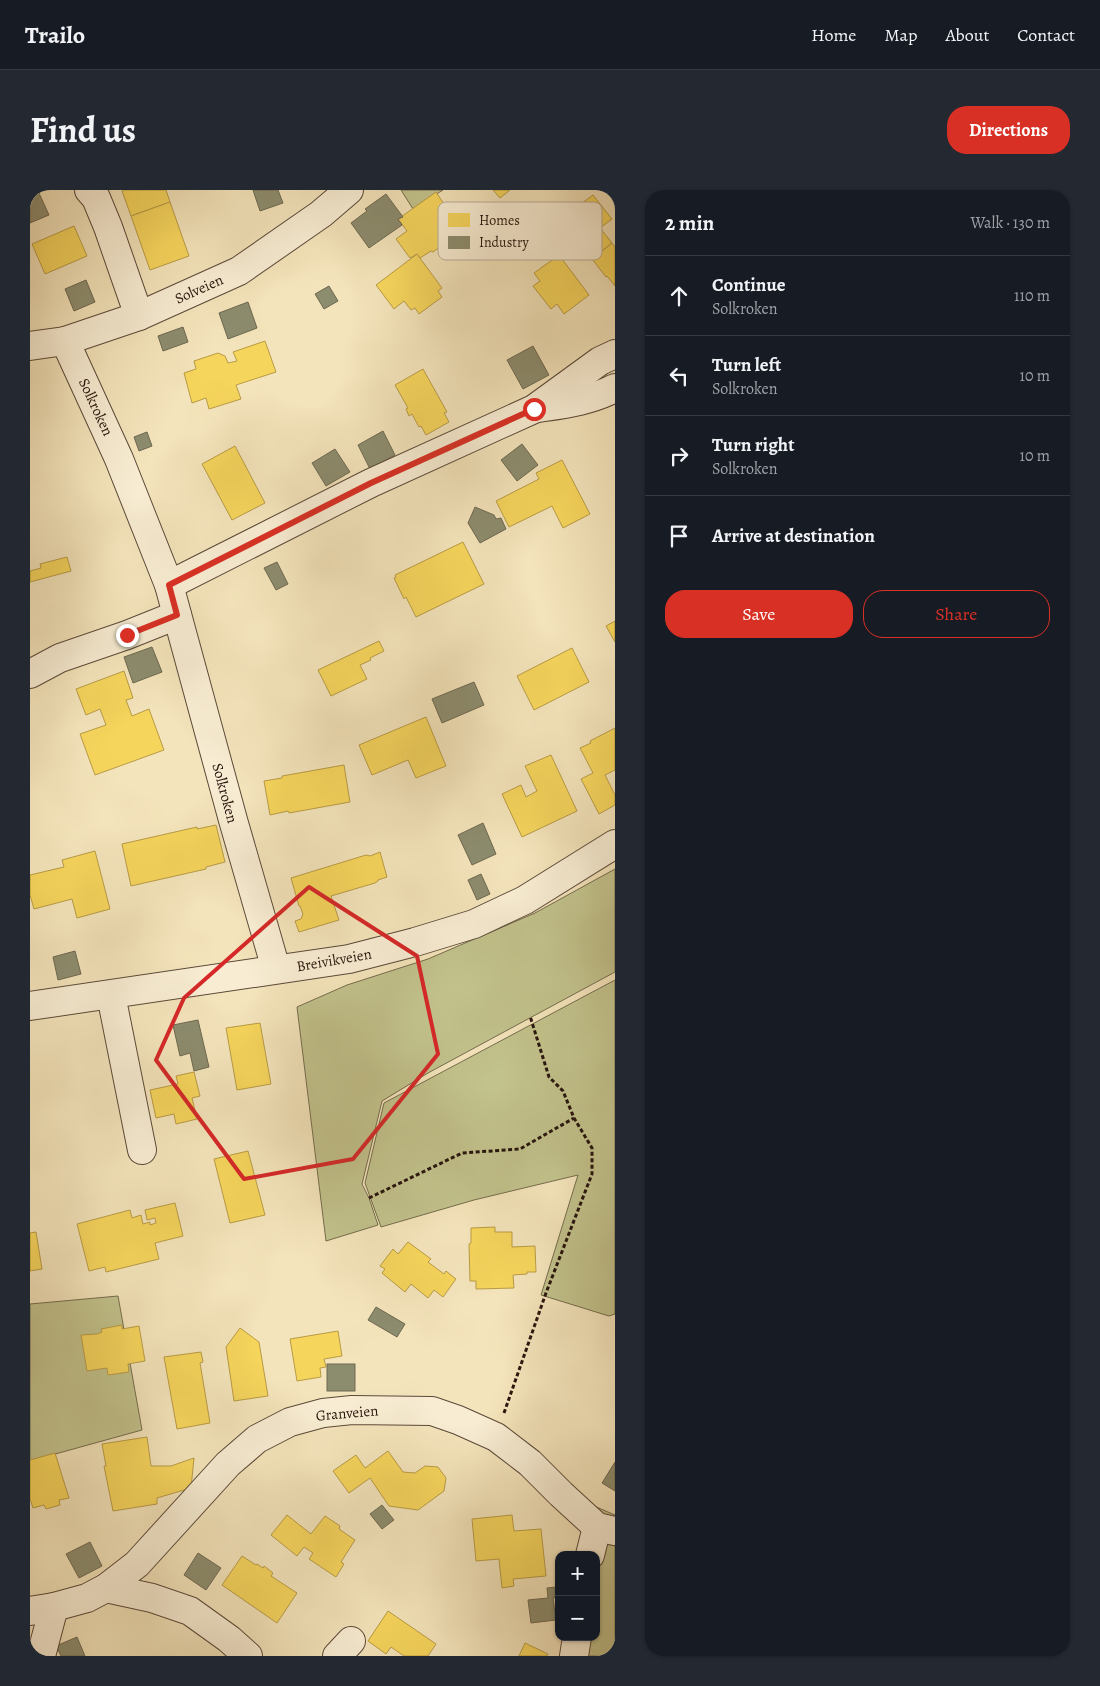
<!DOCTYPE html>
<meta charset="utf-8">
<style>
:root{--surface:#171b24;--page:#242831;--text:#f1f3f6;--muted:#9ea1a6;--line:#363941;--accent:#d93025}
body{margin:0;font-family:Alegreya,serif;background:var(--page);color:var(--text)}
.controls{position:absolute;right:15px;bottom:15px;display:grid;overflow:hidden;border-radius:10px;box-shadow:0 1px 4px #0004}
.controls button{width:45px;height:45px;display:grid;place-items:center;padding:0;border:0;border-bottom:1px solid var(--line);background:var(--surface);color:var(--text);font:25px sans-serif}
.stop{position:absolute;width:15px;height:15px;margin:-11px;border:4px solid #d93025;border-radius:50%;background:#fff}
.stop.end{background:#d93025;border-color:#fff;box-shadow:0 1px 5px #0008}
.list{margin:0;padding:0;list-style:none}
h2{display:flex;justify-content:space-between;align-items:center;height:65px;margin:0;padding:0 20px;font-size:21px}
h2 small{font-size:16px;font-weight:400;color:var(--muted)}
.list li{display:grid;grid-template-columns:32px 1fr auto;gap:15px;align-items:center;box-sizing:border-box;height:80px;padding:0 20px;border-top:1px solid var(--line)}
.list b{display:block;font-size:19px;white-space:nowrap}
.list p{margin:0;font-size:16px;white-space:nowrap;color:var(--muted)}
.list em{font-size:16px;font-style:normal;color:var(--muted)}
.actions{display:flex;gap:10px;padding:15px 20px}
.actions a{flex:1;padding:11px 0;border:1px solid var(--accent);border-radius:20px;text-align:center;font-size:18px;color:var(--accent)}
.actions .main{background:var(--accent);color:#fff}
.icon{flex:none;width:28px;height:28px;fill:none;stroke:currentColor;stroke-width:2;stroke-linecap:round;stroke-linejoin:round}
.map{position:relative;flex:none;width:585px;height:1466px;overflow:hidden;border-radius:20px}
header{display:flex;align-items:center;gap:30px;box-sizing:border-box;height:70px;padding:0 25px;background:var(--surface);border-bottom:1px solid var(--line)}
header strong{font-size:24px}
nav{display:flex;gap:28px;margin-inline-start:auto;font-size:18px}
.intro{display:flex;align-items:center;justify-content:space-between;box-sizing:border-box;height:120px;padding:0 30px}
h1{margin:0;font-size:35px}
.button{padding:12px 22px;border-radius:20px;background:var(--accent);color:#fff;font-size:18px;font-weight:700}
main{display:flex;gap:30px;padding:0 30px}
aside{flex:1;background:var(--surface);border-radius:20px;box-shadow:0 1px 4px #0004}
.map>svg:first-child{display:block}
</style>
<header>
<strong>Trailo</strong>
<nav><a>Home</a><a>Map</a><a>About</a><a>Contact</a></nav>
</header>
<div class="intro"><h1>Find us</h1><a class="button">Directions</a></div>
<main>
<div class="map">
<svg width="585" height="1466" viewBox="0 0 585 1466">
<rect width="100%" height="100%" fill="#f4e4bb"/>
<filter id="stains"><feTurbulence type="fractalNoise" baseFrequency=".004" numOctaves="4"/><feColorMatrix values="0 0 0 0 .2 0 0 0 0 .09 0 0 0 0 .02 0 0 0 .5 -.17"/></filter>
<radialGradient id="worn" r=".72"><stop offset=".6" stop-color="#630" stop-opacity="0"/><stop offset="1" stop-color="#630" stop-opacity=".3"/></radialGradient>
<g fill="#c2c28c" stroke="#756c4d">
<polygon points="371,0 413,0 383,19"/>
<polygon points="585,679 585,782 398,883 352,911 332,994 339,1008 348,1035 296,1051 267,817 317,795 398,769 505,723"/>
<polygon points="585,790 585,1124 579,1126 511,1105 548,985 444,1010 351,1037 335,993 354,913"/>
<polygon points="88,1106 112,1240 0,1271 0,1114"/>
<polygon points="564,1316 585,1325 585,1466 548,1466 550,1447 566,1447 566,1365"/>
</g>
<g fill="#f6d55c" stroke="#b89b45">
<polygon points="94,0 136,0 140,12 101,26 92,1"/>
<polygon points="463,0 480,0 470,8"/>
<polygon points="406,2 420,23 418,24 424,33 429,29 438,42 431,47 428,44 403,62 401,61 390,68 387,64 380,68 366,49 377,41 368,29"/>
<polygon points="563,5 582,29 570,38 582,53 562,69 548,50 550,49 533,27"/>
<polygon points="140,12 159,66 120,80 101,26"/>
<polygon points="44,36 57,66 15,84 2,54"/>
<polygon points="582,53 585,57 585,96 577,86 576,87 562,69"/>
<polygon points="387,64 412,98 408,101 412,107 389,124 385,118 381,120 374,111 364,119 346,95"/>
<polygon points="529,65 559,105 534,124 527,114 521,119 503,96 510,91 504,83"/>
<polygon points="235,151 246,182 206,195 211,209 179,219 176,208 162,213 154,183 166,179 164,171 188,163 195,166 198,173 207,171 203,162"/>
<polygon points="393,179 417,222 414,223 419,232 396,245 391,236 389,237 382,224 379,226 376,219 378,218 365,195"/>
<polygon points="205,256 235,313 202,330 172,274"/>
<polygon points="532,270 560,324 533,338 522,316 479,337 466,311 509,289 506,283"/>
<polygon points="433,352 454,394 386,427 376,407 374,409 364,388 366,387 365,385"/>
<polygon points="37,367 41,381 0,392 0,381 11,378 10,374"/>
<polygon points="585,431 585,452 576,436"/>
<polygon points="349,451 354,461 340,468 341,470 330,475 337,489 301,506 288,480"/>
<polygon points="542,458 559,492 504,520 487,486"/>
<polygon points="94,481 103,508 96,510 102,526 119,519 134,560 65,585 50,544 76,535 70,519 56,525 46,499"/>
<polygon points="396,527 416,576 386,588 378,570 342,585 329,555"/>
<polygon points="585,538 585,580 575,585 585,605 585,615 569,624 551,589 563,583 550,558 561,553 560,551"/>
<polygon points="521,565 547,621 492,647 472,604 491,595 496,607 507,601 495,576"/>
<polygon points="314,575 320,612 259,623 258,621 240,625 234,591 252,588 252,586"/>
<polygon points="186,635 195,672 176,677 176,679 101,696 92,654 167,637 167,639"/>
<polygon points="65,661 80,719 47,728 42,709 4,719 0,705 0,685 34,677 32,670"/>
<polygon points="350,662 357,687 348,690 348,691 345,693 301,706 309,730 269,742 265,731 271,729 273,724 270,716 269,716 261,688 336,665 340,666"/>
<polygon points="230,833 241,894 207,900 196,838"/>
<polygon points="164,882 170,906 162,908 167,929 146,934 144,924 126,928 120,900 148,894 146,886"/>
<polygon points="218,961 235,1025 200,1033 184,969"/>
<polygon points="145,1013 153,1046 125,1053 129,1069 76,1082 75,1077 59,1081 47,1034 100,1020 102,1028 111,1025 113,1034 120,1032 120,1035 126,1033 125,1028 117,1030 115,1020"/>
<polygon points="465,1037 465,1042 482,1042 482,1057 505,1056 506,1082 497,1082 497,1084 483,1085 484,1098 446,1099 446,1091 440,1091 439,1054 441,1053 441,1038"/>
<polygon points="6,1042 12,1079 0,1081 0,1043"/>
<polygon points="378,1052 401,1069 398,1072 414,1084 416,1081 426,1089 413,1107 404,1100 398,1108 381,1094 375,1102 352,1083 355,1079 350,1076 363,1059 368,1064"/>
<polygon points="92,1135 92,1139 109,1136 115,1171 98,1174 99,1182 78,1185 77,1178 57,1181 51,1145 67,1144 72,1142 71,1139"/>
<polygon points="210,1138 229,1152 238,1206 204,1211 196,1157"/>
<polygon points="308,1141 312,1166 294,1169 296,1177 290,1178 291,1187 267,1191 260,1149"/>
<polygon points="171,1162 173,1172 170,1173 180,1233 147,1239 134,1167"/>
<polygon points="117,1247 121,1276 141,1276 164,1268 161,1298 127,1308 127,1314 83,1321 74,1276 76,1276 72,1254"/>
<polygon points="358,1261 373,1282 385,1283 395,1276 408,1277 416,1288 414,1301 388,1320 359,1316 340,1288 319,1303 303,1281 326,1265 335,1278"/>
<polygon points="25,1263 39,1308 29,1310 30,1315 16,1319 14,1315 3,1318 0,1309 0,1270"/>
<polygon points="257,1325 281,1344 295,1326 310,1336 309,1339 325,1350 311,1372 314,1374 306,1387 279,1369 283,1363 274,1357 267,1366 241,1345"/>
<polygon points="482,1325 484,1341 511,1339 516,1386 483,1389 484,1396 472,1398 469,1369 446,1371 442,1329"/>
<polygon points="212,1366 226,1375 227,1374 233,1378 234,1376 243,1383 241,1386 267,1403 247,1433 192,1395"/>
<polygon points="358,1421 406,1454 398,1466 374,1466 361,1457 356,1464 338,1451"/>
<polygon points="495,1453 518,1464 517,1466 489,1466"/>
</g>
<g fill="#8c8c6e" stroke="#6e6851">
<polygon points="223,0 248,0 253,13 230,21"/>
<polygon points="9,3 19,25 0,33 0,7"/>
<polygon points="356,4 373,27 368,29 372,35 339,58 321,33 337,21 335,19"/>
<polygon points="56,90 65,112 44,121 35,99"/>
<polygon points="299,96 308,111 294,119 285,104"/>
<polygon points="218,112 227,138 198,149 189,123"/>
<polygon points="153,137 158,152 133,161 128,146"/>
<polygon points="503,156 519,185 493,199 477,170"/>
<polygon points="353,241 365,265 340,279 328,255"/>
<polygon points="117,242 122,256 109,261 104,247"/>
<polygon points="492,254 508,275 487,291 471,270"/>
<polygon points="305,259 320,282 296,296 282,273"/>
<polygon points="445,317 464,325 466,329 471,328 476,339 450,353 438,333"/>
<polygon points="247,372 258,394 246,400 234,378"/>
<polygon points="122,457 132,482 103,493 94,467"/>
<polygon points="444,492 454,515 412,533 402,509"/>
<polygon points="453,633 466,664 442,675 428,645"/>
<polygon points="451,684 460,704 447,710 438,690"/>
<polygon points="45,761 51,784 28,790 23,767"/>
<polygon points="168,830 179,877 164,881 160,863 150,866 143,835"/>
<polygon points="346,1117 375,1134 367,1147 338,1130"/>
<rect x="297" y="1174" width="28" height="27"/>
<polygon points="585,1272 585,1301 572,1293"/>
<polygon points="352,1315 364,1330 352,1339 340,1324"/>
<polygon points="60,1352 72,1376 49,1388 36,1364"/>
<polygon points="168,1363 191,1378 176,1400 154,1385"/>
<polygon points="526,1397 528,1407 523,1408 526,1430 501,1433 498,1410 518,1408 517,1398"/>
<polygon points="47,1447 55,1466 31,1466 26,1456"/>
</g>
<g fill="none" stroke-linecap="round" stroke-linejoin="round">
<defs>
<g id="minor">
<polyline points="59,0 66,8 78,37 109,126"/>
<polyline points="35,151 89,269 139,395 203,630 246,779"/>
<polyline points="0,156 35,151 109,126 209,81 291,24 319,0"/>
<path d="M508,218c27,-4 52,-7 77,-20"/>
<polyline points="139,395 341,293 504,219 570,171 585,164"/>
<polyline points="0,484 30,468 97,445 147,425"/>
<polyline points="81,805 112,960"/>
<polyline points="0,816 319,769 385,752 444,734 495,710 585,654"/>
<polyline points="560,1365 567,1337"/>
<polyline points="76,1398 122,1408 160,1421 199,1449 218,1466"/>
<polyline points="0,1421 24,1417 57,1408 76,1398 107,1374 198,1274 227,1249 260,1232 293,1223 322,1220 402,1221 428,1230 466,1247 500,1273 531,1304 567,1337 585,1341"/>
<polyline points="11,1466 24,1417"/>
<polyline points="307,1466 321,1451"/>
<polyline points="544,1466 547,1447"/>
</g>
</defs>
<use href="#minor" stroke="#5b4939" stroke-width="30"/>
<g stroke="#28150e" stroke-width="3" stroke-dasharray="4 2.5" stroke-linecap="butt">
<polyline points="339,1008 432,963 490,959 544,928"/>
<polyline points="474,1223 516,1103 562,984 562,958 544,928 533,901 519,887 500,826"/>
</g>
<use href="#minor" stroke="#f8edd3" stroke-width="28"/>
</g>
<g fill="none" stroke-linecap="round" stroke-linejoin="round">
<polyline stroke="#d93025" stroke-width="6" points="97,445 147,425 139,395 341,293 504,219"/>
</g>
<path fill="none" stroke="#d62828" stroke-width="4" stroke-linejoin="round" d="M279,697l108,69 21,98 -85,105 -109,20 -88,-119 28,-62z"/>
<g text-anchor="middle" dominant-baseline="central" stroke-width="5" stroke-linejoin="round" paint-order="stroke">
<g font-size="15" fill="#28150e" stroke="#f8edd3">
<text transform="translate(169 99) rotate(-24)">Solveien</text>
<text transform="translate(66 217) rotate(65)">Solkroken</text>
<text transform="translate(195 603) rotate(75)">Solkroken</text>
<text transform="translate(304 770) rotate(-10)">Breivikveien</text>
<text transform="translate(317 1223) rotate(-5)">Granveien</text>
</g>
</g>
<rect x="408" y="12" width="164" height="58" rx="8" fill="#f8edd3" stroke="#baac98" stroke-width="1"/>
<rect x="418" y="23" width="22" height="14" fill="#f6d55c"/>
<rect x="418" y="46" width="22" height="13" fill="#8c8c6e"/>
<g font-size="14" fill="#28150e">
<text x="449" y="35">Homes</text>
<text x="449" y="57">Industry</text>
</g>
<rect width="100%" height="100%" filter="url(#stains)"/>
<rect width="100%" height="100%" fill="url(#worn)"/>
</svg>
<div class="controls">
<button>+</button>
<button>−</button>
</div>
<div class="stop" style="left:504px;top:219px"></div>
<div class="stop end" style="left:97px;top:445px"></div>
</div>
<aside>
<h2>2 min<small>Walk · 130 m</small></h2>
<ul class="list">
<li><svg class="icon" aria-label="ahead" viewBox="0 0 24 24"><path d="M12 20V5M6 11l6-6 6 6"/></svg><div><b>Continue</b><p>Solkroken</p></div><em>110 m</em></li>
<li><svg class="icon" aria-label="left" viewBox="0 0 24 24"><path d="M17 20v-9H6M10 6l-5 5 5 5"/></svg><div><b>Turn left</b><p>Solkroken</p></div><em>10 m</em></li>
<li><svg class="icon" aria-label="right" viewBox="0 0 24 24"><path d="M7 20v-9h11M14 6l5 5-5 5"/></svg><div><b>Turn right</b><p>Solkroken</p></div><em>10 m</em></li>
<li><svg class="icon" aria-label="arrive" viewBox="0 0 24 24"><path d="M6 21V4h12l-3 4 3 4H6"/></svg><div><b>Arrive at destination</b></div></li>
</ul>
<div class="actions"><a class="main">Save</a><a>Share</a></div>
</aside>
</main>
